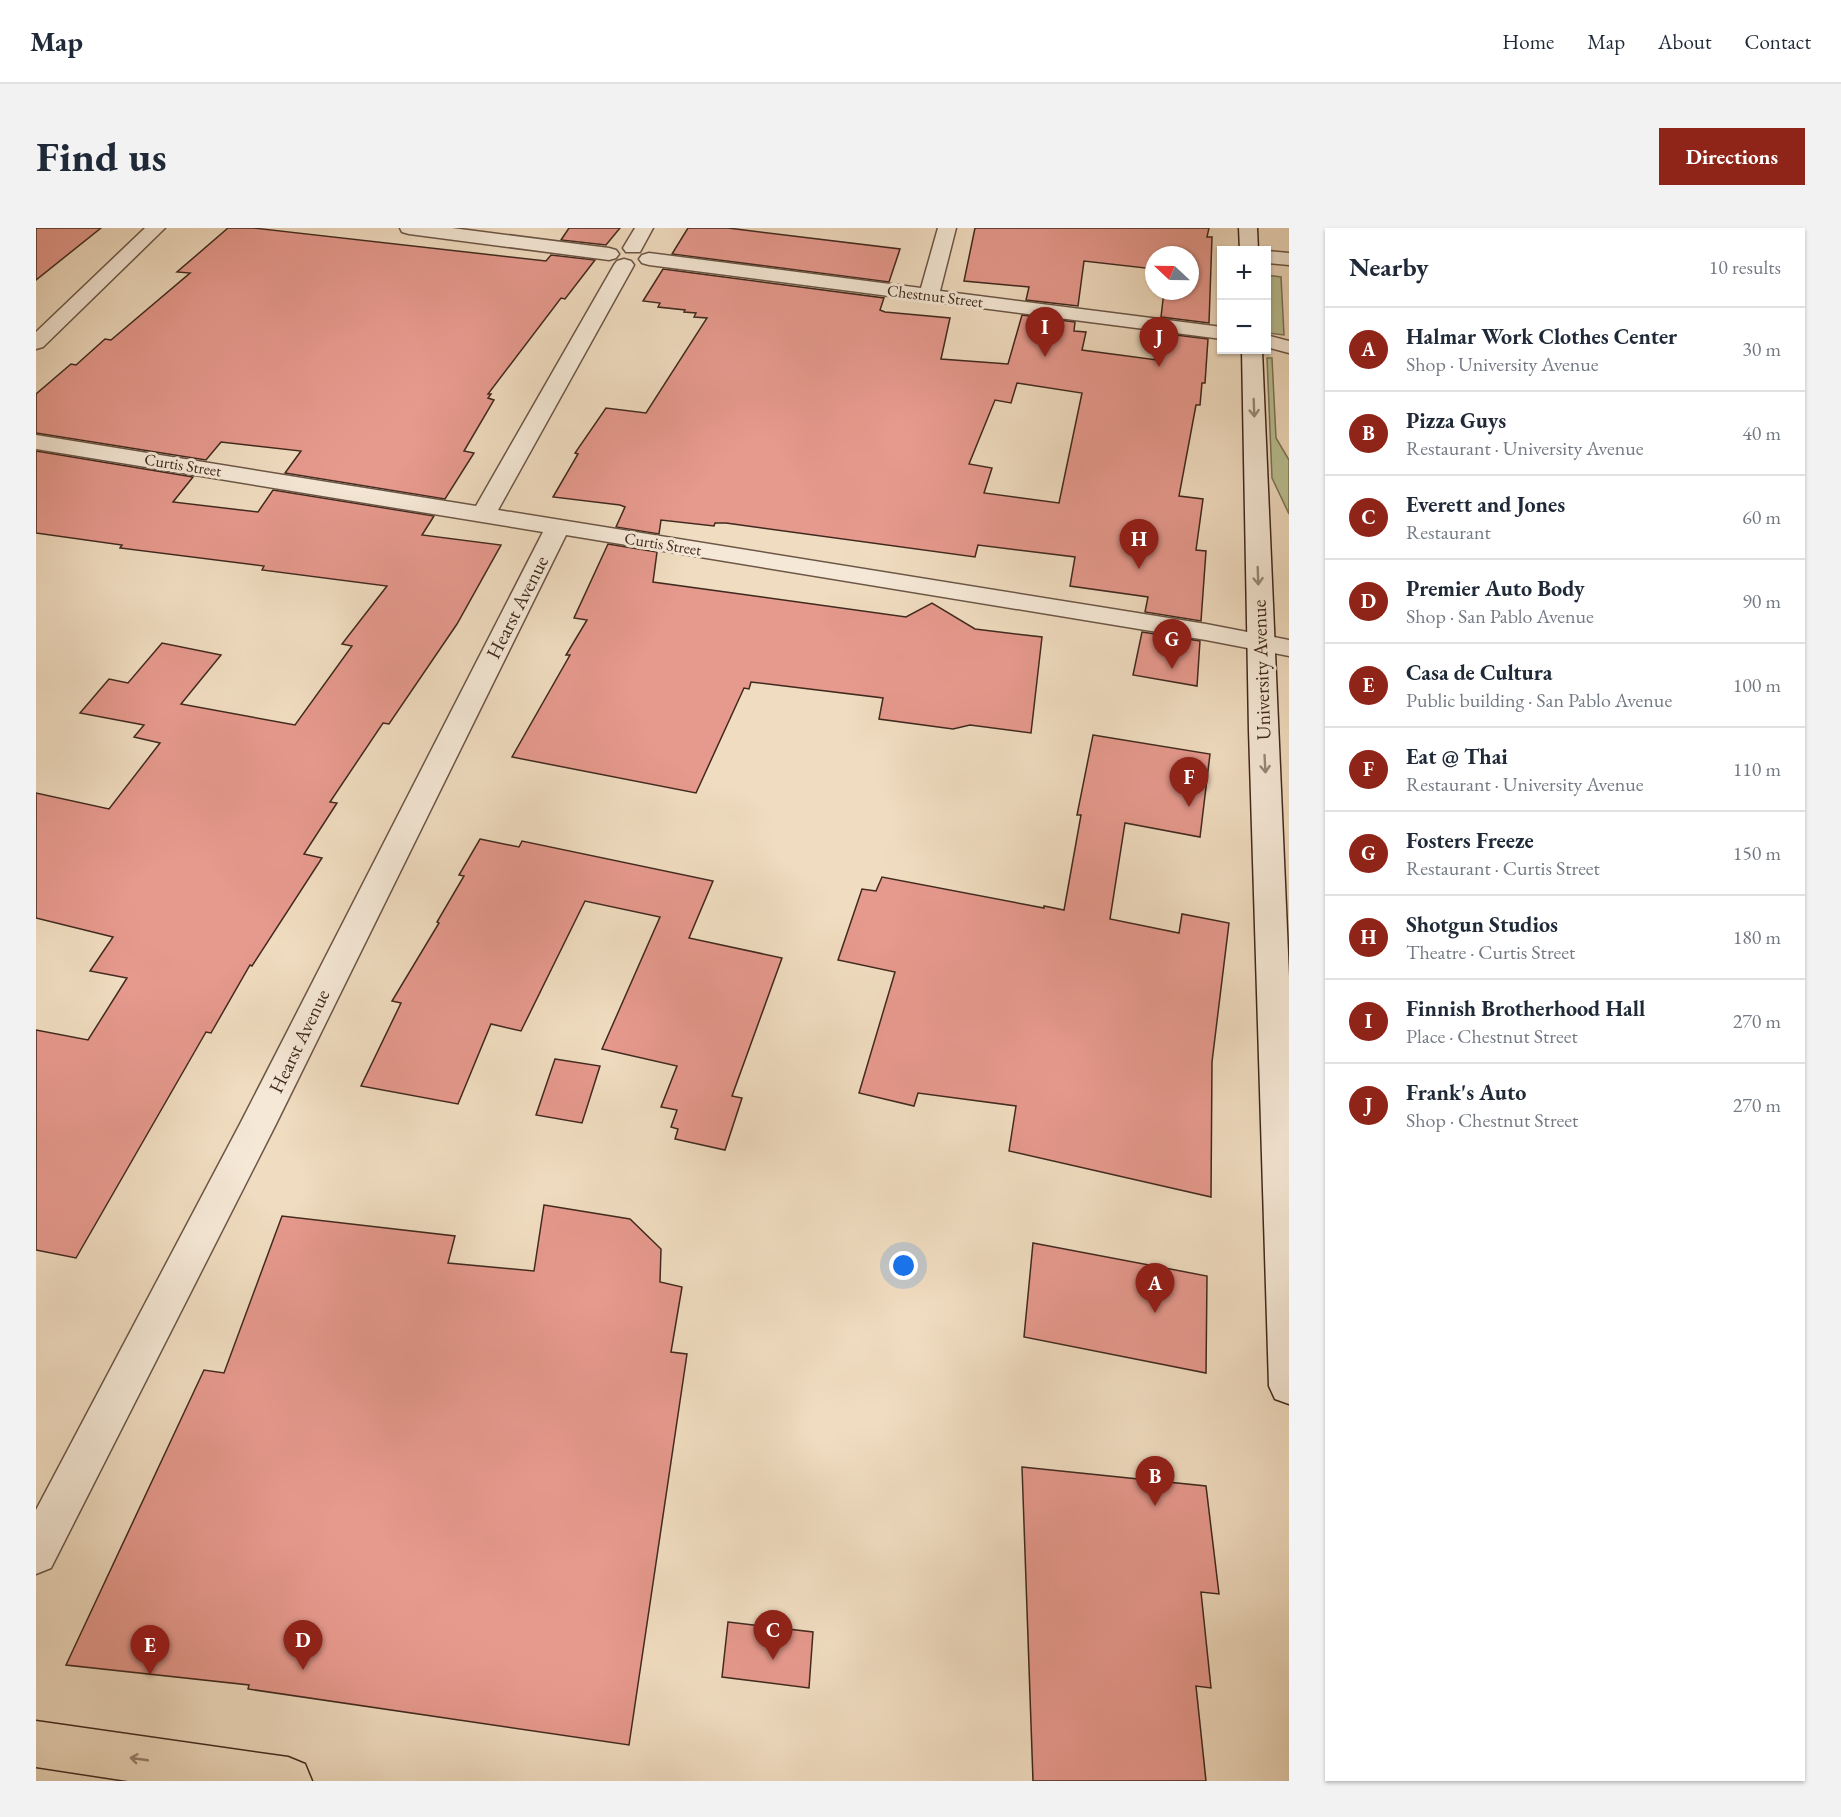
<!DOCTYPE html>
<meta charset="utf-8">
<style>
:root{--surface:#fff;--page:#f2f2f3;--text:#1f2937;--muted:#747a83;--line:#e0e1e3;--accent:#8f2418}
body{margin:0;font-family:"EB Garamond",serif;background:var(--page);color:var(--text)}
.controls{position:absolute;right:18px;top:18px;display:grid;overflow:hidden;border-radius:0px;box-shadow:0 2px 4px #0004}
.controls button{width:54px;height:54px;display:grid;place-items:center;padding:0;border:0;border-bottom:2px solid var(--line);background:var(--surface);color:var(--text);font:30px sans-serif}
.compass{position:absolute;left:1109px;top:18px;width:54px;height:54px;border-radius:50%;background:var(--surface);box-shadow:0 2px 4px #0004;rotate:292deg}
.you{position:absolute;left:868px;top:1038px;width:21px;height:21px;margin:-15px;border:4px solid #fff;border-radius:50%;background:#1a73e8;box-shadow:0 0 0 9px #1a73e833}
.badge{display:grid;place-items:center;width:39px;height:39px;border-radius:50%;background:var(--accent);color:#fff;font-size:20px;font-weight:700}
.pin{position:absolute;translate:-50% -50px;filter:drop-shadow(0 2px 3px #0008)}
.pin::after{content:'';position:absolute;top:32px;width:21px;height:18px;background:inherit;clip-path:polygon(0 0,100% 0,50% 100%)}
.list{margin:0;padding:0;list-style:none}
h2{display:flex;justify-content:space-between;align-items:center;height:78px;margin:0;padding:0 24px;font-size:26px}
h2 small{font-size:20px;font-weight:400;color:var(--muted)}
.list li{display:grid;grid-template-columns:39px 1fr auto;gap:18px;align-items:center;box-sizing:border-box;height:84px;padding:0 24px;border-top:2px solid var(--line)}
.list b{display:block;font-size:22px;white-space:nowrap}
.list p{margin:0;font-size:20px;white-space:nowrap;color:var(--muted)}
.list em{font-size:20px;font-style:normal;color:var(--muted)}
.map{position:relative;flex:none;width:1253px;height:1553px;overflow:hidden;border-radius:0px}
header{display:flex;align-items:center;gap:36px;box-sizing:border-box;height:84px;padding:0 30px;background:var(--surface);border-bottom:2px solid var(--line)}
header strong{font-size:28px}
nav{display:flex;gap:33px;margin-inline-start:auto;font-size:21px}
.intro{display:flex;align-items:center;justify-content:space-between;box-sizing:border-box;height:144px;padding:0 36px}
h1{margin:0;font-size:42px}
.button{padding:15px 27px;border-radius:0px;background:var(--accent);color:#fff;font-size:21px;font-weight:700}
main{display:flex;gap:36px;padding:0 36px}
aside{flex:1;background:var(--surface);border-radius:0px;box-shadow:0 2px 4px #0004}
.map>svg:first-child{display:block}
</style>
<header>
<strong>Map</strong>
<nav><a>Home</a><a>Map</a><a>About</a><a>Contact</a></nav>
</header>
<div class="intro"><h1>Find us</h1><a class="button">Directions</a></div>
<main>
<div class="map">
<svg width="1253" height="1553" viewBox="0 0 1253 1553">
<rect width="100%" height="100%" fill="#f0dcc0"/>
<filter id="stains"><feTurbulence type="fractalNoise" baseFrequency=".00333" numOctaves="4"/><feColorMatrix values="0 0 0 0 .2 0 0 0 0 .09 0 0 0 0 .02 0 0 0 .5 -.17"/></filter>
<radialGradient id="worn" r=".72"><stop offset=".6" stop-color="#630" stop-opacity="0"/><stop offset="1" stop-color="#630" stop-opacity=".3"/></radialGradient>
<g fill="#b9c093" stroke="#7c7458" stroke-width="1.5">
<polygon points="1231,47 1245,49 1248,107 1231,105"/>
<polygon points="1231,130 1236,130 1240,210 1253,232 1253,286 1236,250"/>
</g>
<g fill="#e6998d" stroke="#40291e" stroke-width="1.5" fill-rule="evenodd">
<polygon points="0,0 65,0 0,52"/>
<polygon points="192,0 217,0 510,33 515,27 559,32 529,71 525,70 452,166 455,166 452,170 458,172 428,223 438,225 409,271 249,245 265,223 185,214 170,232 0,205 0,166 35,136 40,137 69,111 75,112 154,45 141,44"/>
<polygon points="533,0 584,0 570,17 525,12"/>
<polygon points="652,0 692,0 864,21 853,54 636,26"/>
<polygon points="939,0 1173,0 1171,9 1176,9 1173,95 1125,89 1128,63 1154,63 1154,27 1118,27 1118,41 1048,33 1042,78 990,72 993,59 928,53"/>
<path d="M627,41l221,29 -4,12 5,2 65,6 -9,41 67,5 14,-49 53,7 -1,9 12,1 -4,18 75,10 3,-27 48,6 -3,44h-3l-2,22h-4l-17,91 24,3 -7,51 10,1 -5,70 -56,-9 3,-15 -78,-11 5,-29 -97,-12 -3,12 -249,-34h-11l-1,3 -53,-6 -2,14 -43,-7 9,-20 -5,-2 -67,-8 25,-43 -3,-1 31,-45 40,5 61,-95 -13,-1 2,-4 -12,-1 1,-2 -27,-3 2,-4 -17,-2zM981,155l65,10 -23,110 -75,-10 8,-25 -23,-4 26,-64 16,3z"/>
<polygon points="0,223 157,249 137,274 222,284 237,262 398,288 386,307 465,317 421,396 353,496 347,495 294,574 301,575 268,626 286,630 216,738 214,737 175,805 170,804 40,1030 0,1022 0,802 52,812 91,750 54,743 77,709 0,690 0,565 73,581 124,515 98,509 108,497 44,485 73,451 92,455 126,415 185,427 145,476 259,497 316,418 306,416 351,358 226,342 228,338 84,320 86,317 0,305"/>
<polygon points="572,316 621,324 617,354 870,389 896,375 939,401 1006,409 995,505 934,497 917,501 843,491 847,470 715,454 713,461 708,460 660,565 476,529 534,427 530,427 551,392 538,390"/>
<polygon points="1106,404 1164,413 1161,458 1097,447"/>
<polygon points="1057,507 1174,526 1164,609 1089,595 1074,691 1143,705 1146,686 1193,695 1176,834 1175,969 973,923 980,878 882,865 878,878 823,865 859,744 802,732 826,661 840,663 846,649 1008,680 1008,678 1028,682 1045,587 1041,587"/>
<polygon points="444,611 483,619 486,613 677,653 653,710 746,730 696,868 706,870 689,922 639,911 642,901 635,899 641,882 625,879 641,838 566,821 624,689 549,673 485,803 455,796 422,876 325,858 365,775 356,773 403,695 401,694 428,648 423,647"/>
<polygon points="519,831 564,838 546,895 500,887"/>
<polygon points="508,977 594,991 625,1021 624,1054 646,1059 635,1124 651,1126 593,1517 212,1461 213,1457 30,1437 168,1142 188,1145 246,988 419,1008 412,1035 498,1043"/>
<polygon points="997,1015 1171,1048 1170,1145 988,1109"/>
<polygon points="986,1239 1170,1258 1183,1366 1165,1364 1175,1460 1160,1458 1170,1553 997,1553"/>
<polygon points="692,1394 777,1404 773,1460 686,1449"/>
</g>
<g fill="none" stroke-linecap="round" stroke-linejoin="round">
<defs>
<g id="minor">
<polygon points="109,0 129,0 7,119 0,121 0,104"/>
<polygon points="364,0 416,0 573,20 580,22 583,26 580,30 573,32 373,6 366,4"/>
<polygon points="599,0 617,0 604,24 590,24 587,20"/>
<polygon points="902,0 920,0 904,63 1186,99 1186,111 613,37 606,35 603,31 606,27 613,25 885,60"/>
<polygon points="1230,23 1253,25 1253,37 1230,35"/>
<polygon points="588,31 595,33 598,37 462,282 1170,396 1253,412 1253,428 1170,412 530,307 240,896 15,1340 0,1346 0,1282 204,896 507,304 0,221 0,207 440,278 578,37 581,33"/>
<polygon points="1230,107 1253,113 1253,125 1230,119"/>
</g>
<g id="secondary">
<polygon points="1203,0 1221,0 1222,22 1204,22"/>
<polygon points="1206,122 1226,122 1253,748 1253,1176 1239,1171 1233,1158 1213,502"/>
</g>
<polygon id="primary" points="0,1493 252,1529 269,1536 276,1553 92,1553 0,1539"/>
</defs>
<use href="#minor" stroke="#6c5646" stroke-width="3"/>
<use href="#secondary" stroke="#40291e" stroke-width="3"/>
<use href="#primary" stroke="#40291e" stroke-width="3"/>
<use href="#minor" fill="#f5e8d6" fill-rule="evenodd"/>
<use href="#secondary" fill="#f5e8d6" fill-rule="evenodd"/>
<use href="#primary" fill="#f0dcc0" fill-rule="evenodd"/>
</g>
<defs><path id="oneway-shaft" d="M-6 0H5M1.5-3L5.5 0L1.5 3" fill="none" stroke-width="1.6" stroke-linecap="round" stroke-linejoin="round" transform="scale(1.5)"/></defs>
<g stroke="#9a887a">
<use href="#oneway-shaft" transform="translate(1218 180) rotate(88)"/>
<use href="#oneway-shaft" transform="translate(1222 348) rotate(88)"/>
<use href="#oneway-shaft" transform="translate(1229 536) rotate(87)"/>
</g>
<use stroke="#98826f" href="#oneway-shaft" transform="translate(103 1531) rotate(-172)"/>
<g text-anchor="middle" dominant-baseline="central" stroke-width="6" stroke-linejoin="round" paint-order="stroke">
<g font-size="16" fill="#40291e" stroke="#f5e8d6">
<text transform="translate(899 68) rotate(7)">Chestnut Street</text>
<text transform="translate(147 237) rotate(9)">Curtis Street</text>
<text transform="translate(627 316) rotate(9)">Curtis Street</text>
</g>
<g font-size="20" fill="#40291e" stroke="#f5e8d6">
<text transform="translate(481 379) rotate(-63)">Hearst Avenue</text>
<text transform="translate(1225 442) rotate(-92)">University Avenue</text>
<text transform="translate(263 813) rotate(-64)">Hearst Avenue</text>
</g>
</g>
<rect width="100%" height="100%" filter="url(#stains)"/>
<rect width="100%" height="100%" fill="url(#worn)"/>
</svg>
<div class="controls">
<button>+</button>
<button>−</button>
</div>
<svg class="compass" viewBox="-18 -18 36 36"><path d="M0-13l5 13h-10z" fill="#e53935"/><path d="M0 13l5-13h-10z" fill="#747a83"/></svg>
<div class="you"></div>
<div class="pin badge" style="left:1119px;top:1085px">A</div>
<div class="pin badge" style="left:1119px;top:1278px">B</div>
<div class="pin badge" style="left:737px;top:1432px">C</div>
<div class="pin badge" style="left:267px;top:1442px">D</div>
<div class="pin badge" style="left:114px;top:1447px">E</div>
<div class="pin badge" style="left:1153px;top:579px">F</div>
<div class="pin badge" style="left:1136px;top:441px">G</div>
<div class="pin badge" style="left:1103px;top:341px">H</div>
<div class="pin badge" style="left:1009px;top:129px">I</div>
<div class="pin badge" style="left:1123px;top:139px">J</div>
</div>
<aside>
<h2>Nearby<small>10 results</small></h2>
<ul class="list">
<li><span class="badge">A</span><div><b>Halmar Work Clothes Center</b><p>Shop · University Avenue</p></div><em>30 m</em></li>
<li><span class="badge">B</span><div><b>Pizza Guys</b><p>Restaurant · University Avenue</p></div><em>40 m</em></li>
<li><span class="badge">C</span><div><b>Everett and Jones</b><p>Restaurant</p></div><em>60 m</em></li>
<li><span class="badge">D</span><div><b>Premier Auto Body</b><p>Shop · San Pablo Avenue</p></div><em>90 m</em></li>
<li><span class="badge">E</span><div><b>Casa de Cultura</b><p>Public building · San Pablo Avenue</p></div><em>100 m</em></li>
<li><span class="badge">F</span><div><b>Eat @ Thai</b><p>Restaurant · University Avenue</p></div><em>110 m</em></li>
<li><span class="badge">G</span><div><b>Fosters Freeze</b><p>Restaurant · Curtis Street</p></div><em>150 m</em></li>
<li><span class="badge">H</span><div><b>Shotgun Studios</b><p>Theatre · Curtis Street</p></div><em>180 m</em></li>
<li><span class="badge">I</span><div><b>Finnish Brotherhood Hall</b><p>Place · Chestnut Street</p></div><em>270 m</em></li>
<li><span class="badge">J</span><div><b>Frank's Auto</b><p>Shop · Chestnut Street</p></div><em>270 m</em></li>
</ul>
</aside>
</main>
